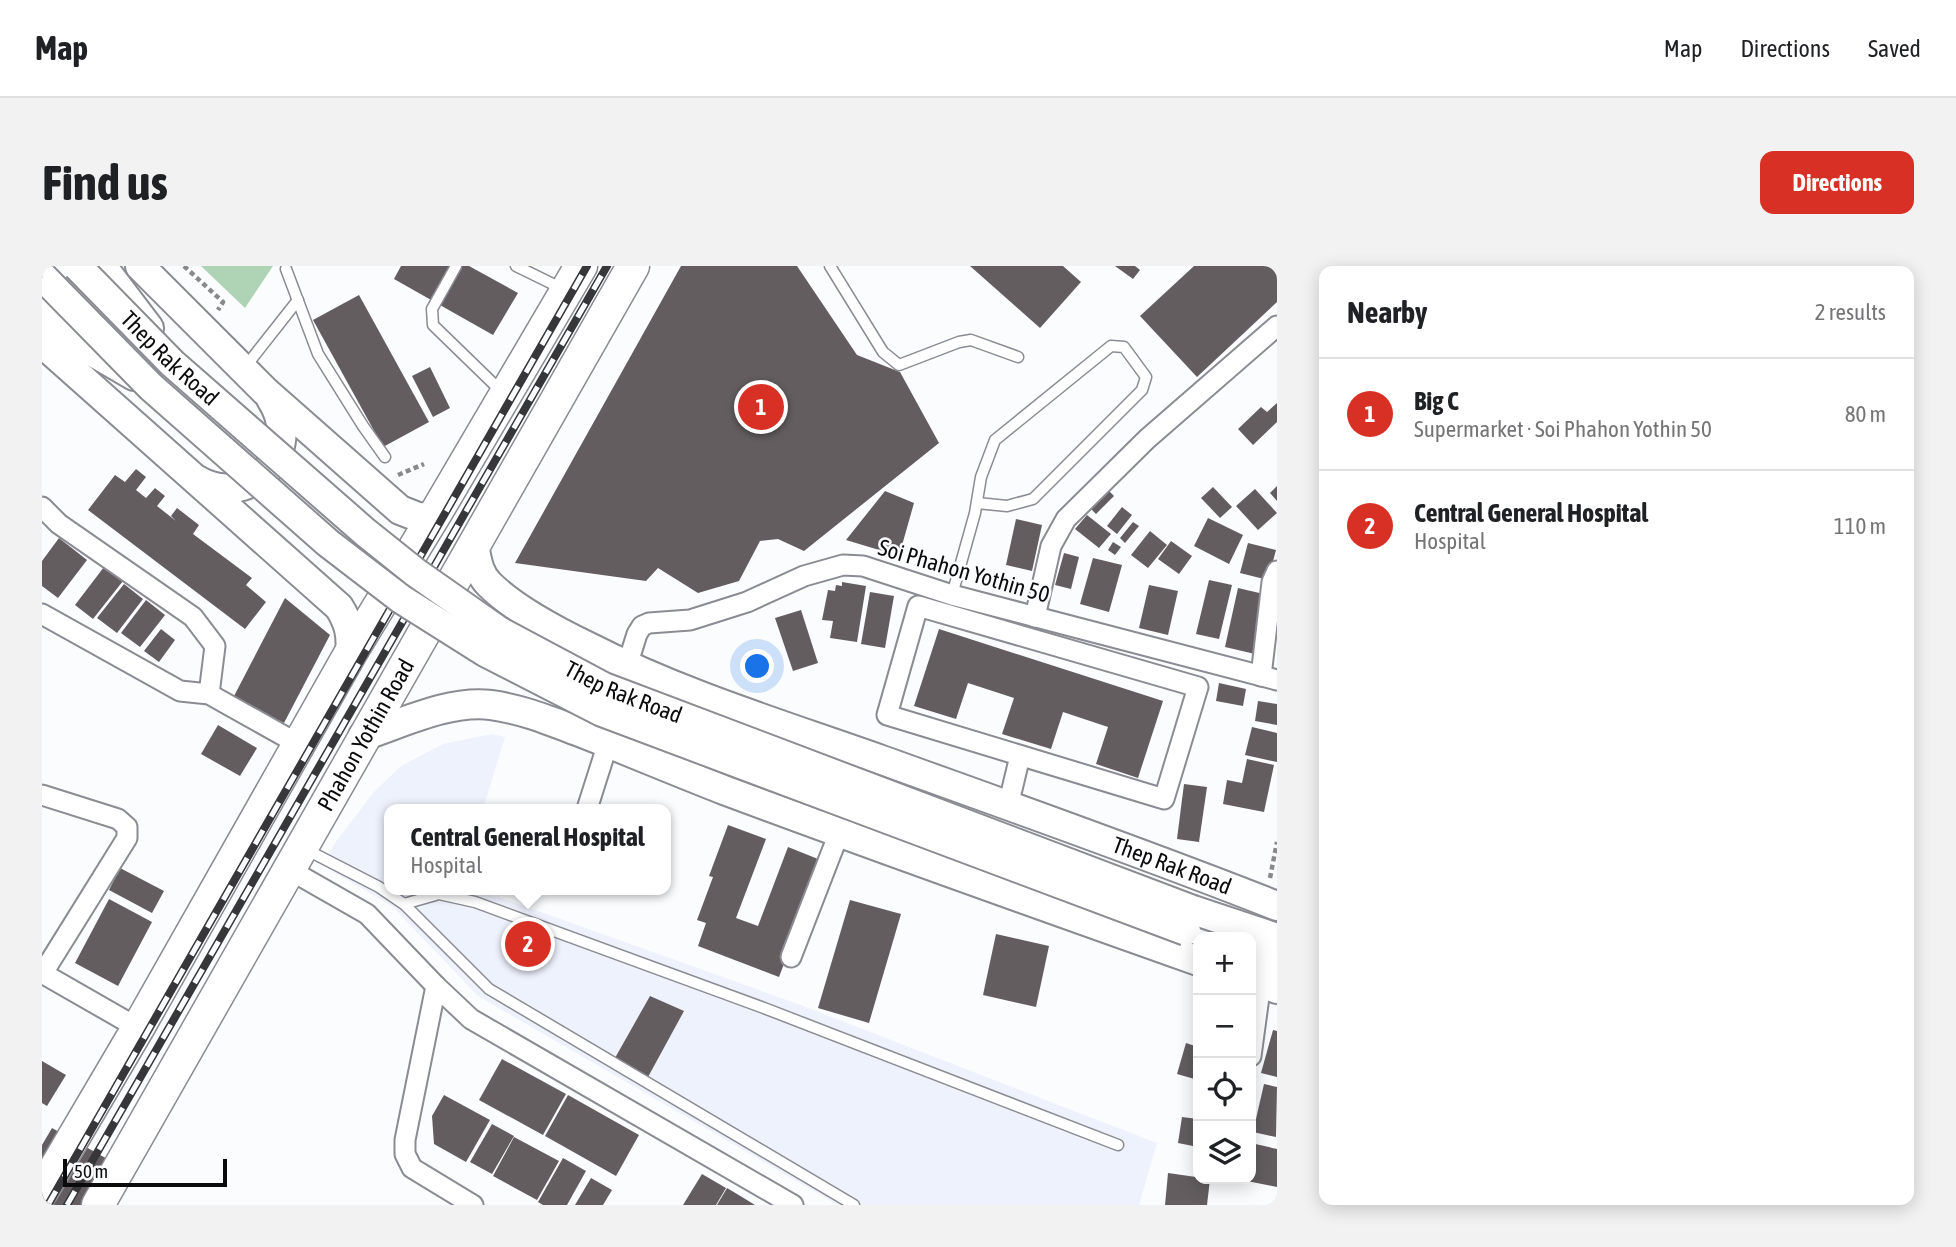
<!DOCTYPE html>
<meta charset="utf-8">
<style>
:root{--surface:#fff;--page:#f2f2f2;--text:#202124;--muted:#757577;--line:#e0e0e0;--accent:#d93025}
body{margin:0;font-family:"Asap Condensed",sans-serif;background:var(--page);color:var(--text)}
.controls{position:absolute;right:21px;bottom:21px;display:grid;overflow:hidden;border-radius:14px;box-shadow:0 4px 18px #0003}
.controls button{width:63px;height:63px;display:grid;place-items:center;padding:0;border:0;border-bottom:2px solid var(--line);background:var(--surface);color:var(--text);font:35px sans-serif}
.scale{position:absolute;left:21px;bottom:18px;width:164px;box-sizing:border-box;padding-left:7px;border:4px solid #0b0b0d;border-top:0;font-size:19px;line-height:24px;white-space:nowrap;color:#0b0b0d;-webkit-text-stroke:5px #fbfcfe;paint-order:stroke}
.you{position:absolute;left:716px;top:401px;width:24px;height:24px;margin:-18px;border:5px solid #fff;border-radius:50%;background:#1a73e8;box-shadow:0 0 0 10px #1a73e833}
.badge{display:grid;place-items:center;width:46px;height:46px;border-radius:50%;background:var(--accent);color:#fff;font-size:23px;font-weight:700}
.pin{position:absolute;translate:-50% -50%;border:4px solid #fff;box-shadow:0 2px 7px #0006}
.popup{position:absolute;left:342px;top:538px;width:287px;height:91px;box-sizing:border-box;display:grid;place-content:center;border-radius:14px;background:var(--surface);filter:drop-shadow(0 2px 5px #0005);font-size:23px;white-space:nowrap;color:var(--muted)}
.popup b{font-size:26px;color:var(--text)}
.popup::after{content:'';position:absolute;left:50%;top:100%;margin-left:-14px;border:14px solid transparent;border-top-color:var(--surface)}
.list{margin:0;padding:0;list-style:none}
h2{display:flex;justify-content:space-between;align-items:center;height:91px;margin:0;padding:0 28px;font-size:30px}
h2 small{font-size:23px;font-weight:400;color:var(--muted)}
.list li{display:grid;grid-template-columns:46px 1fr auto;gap:21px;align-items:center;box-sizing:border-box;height:112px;padding:0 28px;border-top:2px solid var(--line)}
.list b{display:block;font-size:26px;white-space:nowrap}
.list p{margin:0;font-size:23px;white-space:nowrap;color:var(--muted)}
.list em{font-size:23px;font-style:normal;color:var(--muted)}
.icon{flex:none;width:38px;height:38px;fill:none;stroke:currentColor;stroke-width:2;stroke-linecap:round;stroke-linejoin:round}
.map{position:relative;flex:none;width:1235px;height:939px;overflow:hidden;border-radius:14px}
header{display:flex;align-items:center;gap:42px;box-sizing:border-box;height:98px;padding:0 35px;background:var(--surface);border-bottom:2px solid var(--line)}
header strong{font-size:33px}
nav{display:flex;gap:38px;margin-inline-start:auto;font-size:24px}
.intro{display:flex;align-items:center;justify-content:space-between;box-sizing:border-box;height:168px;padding:0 42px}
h1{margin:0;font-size:49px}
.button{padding:18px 32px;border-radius:14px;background:var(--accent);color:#fff;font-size:24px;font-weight:700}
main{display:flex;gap:42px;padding:0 42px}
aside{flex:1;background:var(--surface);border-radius:14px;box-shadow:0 4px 18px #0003}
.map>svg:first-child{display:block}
</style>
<header>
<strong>Map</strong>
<nav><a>Map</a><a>Directions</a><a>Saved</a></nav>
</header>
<div class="intro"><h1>Find us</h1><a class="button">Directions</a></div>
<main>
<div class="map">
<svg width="1235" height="939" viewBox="0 0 1235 939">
<rect width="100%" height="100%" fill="#fbfcfe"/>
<polygon fill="#eef2fd" points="450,468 463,471 441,543 348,543 348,624 437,624 756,738 1115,877 1097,939 796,939 436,730 350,640 280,599 293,577 332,526 359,500 401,478"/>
<polygon fill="#aed3b5" points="159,0 231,0 203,42"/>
<g fill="#635d60">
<polygon points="359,0 427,0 476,27 451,69 352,13"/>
<polygon points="639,0 755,0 815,89 858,106 897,177 762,285 736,273 718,275 697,315 656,327 616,302 604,315 473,297"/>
<polygon points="928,0 1021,0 1039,16 998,62"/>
<polygon points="1073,0 1093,0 1098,4 1091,13"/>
<polygon points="1152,0 1235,0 1235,36 1155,111 1098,50"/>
<polygon points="317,29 387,156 341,181 271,54"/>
<polygon points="388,101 408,142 391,151 370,110"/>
<polygon points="1235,137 1235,156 1211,179 1196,163 1219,141 1225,146"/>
<polygon points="94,203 104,211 94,224 104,232 113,222 123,230 115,240 134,255 129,250 135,242 157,259 151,268 210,312 204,319 224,336 203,363 46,244 73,209 83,216"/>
<polygon points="1235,220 1235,235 1228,227"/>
<polygon points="1171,221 1190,241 1178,252 1159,232"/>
<polygon points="1065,223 1072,230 1054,248 1047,241"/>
<polygon points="1213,223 1235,247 1216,264 1194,240"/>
<polygon points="843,225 872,237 857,290 804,274"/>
<polygon points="1080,241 1090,249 1075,268 1065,260"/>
<polygon points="1045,249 1069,268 1057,282 1033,263"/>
<polygon points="1166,252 1201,269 1187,298 1152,280"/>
<polygon points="974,253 1000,259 990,305 964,299"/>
<polygon points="1091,256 1097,260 1083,277 1078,272"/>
<polygon points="1108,265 1125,279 1106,302 1089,289"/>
<polygon points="17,272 45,294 16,332 0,320 0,295"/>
<polygon points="1129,275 1150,290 1137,308 1116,293"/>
<polygon points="1071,276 1079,281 1073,289 1066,284"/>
<polygon points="1206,277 1234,284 1226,314 1198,307"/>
<polygon points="1022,287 1037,291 1029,323 1013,319"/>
<polygon points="1051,292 1080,299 1067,346 1038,338"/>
<polygon points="62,301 81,315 51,353 33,339"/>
<polygon points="1167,314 1190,319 1177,373 1154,368"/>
<polygon points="800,316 824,320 815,376 788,372 791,355 780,354 786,324 793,325 794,319 800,320"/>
<polygon points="82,318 101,333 75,367 55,352"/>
<polygon points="1107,319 1136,325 1126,369 1097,362"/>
<polygon points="1196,322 1226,329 1213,388 1183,381"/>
<polygon points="828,326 852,330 843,382 819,378"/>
<polygon points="243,332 288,369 242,457 191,432"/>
<polygon points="104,334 123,349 98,381 79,367"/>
<polygon points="759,344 776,397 751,405 733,352"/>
<polygon points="119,363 133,374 117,396 102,385"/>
<polygon points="897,363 1121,435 1096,512 1054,498 1066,461 1021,446 1009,483 960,468 972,432 926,417 914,453 872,440"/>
<polygon points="1177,417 1204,423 1201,440 1174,435"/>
<polygon points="1216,435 1235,438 1235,459 1213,455"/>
<polygon points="176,459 215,482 198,510 159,488"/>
<polygon points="1210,461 1235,467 1235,496 1203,489"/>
<polygon points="1205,493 1232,499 1222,546 1181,538 1185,514 1200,517"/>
<polygon points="1142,518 1165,521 1157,576 1135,573"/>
<polygon points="686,559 724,573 694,652 716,660 746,581 781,595 737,711 656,680 664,657 655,654 671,611 667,610"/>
<polygon points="78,602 122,625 110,647 67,624"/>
<polygon points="67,633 110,656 76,720 33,697"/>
<polygon points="808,634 859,648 827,757 776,742"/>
<polygon points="954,668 1007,680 994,741 941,729"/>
<polygon points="608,730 642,745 606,811 573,792"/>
<polygon points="1231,764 1235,765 1235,811 1219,807"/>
<polygon points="1144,777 1156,781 1156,814 1135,808"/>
<polygon points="460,793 524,828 501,869 437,834"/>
<polygon points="0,795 24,809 5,840 0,837"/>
<polygon points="1222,818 1235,821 1234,871 1211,866"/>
<polygon points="402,829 448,854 424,896 392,878 390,850"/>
<polygon points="526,829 597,869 574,910 503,870"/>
<polygon points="1140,851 1156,853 1156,881 1136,877"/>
<polygon points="450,858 472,870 450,908 428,896"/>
<polygon points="10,862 85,904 65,939 0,939 0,879"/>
<polygon points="472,871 517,895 495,934 451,910"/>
<polygon points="1209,877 1235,883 1235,921 1200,914 1209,913"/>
<polygon points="521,892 544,905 525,939 501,939 496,936"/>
<polygon points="1126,907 1168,913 1165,939 1123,939"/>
<polygon points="660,908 684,922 674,939 641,939"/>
<polygon points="549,912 570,924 561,939 533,939"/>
<polygon points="685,922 700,931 713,939 675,939"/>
</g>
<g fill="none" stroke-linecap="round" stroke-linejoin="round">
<defs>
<g id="lane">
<polyline points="414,0 390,43 391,59 460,126"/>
<polyline points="474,0 521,23"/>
<polyline points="788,0 841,86 857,99 917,76 929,74 976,91"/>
<polyline points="244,3 276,88 321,160 343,191"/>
<polyline points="204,100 256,34"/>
<polyline points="910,329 933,247 939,211 953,174 1069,80 1082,81 1104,111 1100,124 991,233 965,240 935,237"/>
<polyline points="265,584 337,621 362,638 447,723 812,939"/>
<polyline points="362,638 397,628 433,636 722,742 1076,879"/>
</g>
<g id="street">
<polyline points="0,241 17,258 151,351 173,380 167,428"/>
<polygon points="876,340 1156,421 1122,533 845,449"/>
<polyline points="0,348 138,425 167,428 258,479"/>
<polyline points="993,351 1009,280 1024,253 1105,173 1235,60"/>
<polyline points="585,400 595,368 600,360 607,357 648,354 705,336 762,310 801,299 821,300 910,329 1235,414"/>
<polyline points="1219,410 1230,316 1235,305"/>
<polyline points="0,529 76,553 85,561 85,572 1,707"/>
<polyline points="966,540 978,490"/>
<polyline points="545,543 566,477"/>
<polyline points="248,604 325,648 394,720 429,753 751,939"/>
<polyline points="749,691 797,567"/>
<polyline points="0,707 96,762"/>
<polyline points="394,720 363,874 363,888 370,902 431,939"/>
<polyline points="1209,790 1219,716"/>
</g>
<g id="secondary">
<polyline points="60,0 107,62"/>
<polyline points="98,0 223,125 358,244 376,251 391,252"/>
<polyline points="0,46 49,85 92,110"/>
<path d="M0,77l297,264c10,16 13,28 11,47"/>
<path d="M155,214c54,31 108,-30 74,-81"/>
<path id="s1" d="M432,279c3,14 4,28 15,39 24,24 67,47 98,62 94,48 193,78 292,113 133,48 267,95 398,147"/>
<path d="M321,470c40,-13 85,-36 128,-31 30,4 57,15 86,26 49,19 98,40 147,59 158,59 316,115 474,171"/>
<polyline points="1151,644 1235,672"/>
<polyline points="1209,690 1235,701"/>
<polyline points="1209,713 1235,723"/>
</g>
<g id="primary">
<polyline points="0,925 96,762 308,388 395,245 539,0"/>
<path id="s2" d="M56,939l535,-939"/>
</g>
</defs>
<use href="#lane" stroke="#8b8c93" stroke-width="13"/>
<use href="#street" stroke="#8b8c93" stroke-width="23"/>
<use href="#secondary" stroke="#8b8c93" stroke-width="32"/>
<use href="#primary" stroke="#8b8c93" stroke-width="35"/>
<g stroke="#89898b" stroke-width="4.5" stroke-dasharray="5 3.5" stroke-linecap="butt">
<polyline points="142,0 181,36 176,44"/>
<polyline points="356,209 382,198"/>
<polyline points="1228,612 1235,576"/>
</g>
<use href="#lane" stroke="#fff" stroke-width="10"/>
<use href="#street" stroke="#fff" stroke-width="19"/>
<use href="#secondary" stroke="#fff" stroke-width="28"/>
<use href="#primary" stroke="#fff" stroke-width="32"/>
<defs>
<g id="rail">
<polyline points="6,939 545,0"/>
<polyline points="25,939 565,0"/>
</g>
</defs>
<use href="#rail" stroke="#373739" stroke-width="8"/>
<use href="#rail" stroke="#fbfcfe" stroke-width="5" stroke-dasharray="16" stroke-linecap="butt"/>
<defs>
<g id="secondary-bridge">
<path id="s3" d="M35,0l95,97 193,169 50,40 84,59 105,56 589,223"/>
<polyline points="0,10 109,121 286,277 359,333 443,386 560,446 1144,665"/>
</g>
</defs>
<use href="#secondary-bridge" stroke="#8b8c93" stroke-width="32" stroke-linecap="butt"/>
<use href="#secondary-bridge" stroke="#fff" stroke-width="28"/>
</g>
<g text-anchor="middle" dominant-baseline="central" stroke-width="5" stroke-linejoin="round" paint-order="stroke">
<g font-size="23" fill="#0b0b0d" stroke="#fbfcfe">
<text stroke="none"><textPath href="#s3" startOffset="131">Thep Rak Road</textPath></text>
<text transform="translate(922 305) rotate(16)">Soi Phahon Yothin 50</text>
<text stroke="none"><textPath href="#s3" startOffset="698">Thep Rak Road</textPath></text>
<text stroke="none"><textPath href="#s2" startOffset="541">Phahon Yothin Road</textPath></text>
<text stroke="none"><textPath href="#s1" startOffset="784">Thep Rak Road</textPath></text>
</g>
</g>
</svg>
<div class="controls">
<button>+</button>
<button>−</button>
<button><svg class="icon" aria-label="locate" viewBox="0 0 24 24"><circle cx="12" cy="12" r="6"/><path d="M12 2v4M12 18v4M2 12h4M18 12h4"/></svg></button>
<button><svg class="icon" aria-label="layers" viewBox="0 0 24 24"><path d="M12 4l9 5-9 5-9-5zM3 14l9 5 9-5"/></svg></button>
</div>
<div class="scale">50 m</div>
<div class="you"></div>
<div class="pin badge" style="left:719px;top:141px">1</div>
<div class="pin badge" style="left:486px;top:678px">2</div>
<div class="popup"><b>Central General Hospital</b>Hospital</div>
</div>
<aside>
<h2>Nearby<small>2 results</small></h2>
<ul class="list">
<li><span class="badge">1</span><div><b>Big C</b><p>Supermarket · Soi Phahon Yothin 50</p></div><em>80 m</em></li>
<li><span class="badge">2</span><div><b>Central General Hospital</b><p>Hospital</p></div><em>110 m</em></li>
</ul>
</aside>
</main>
